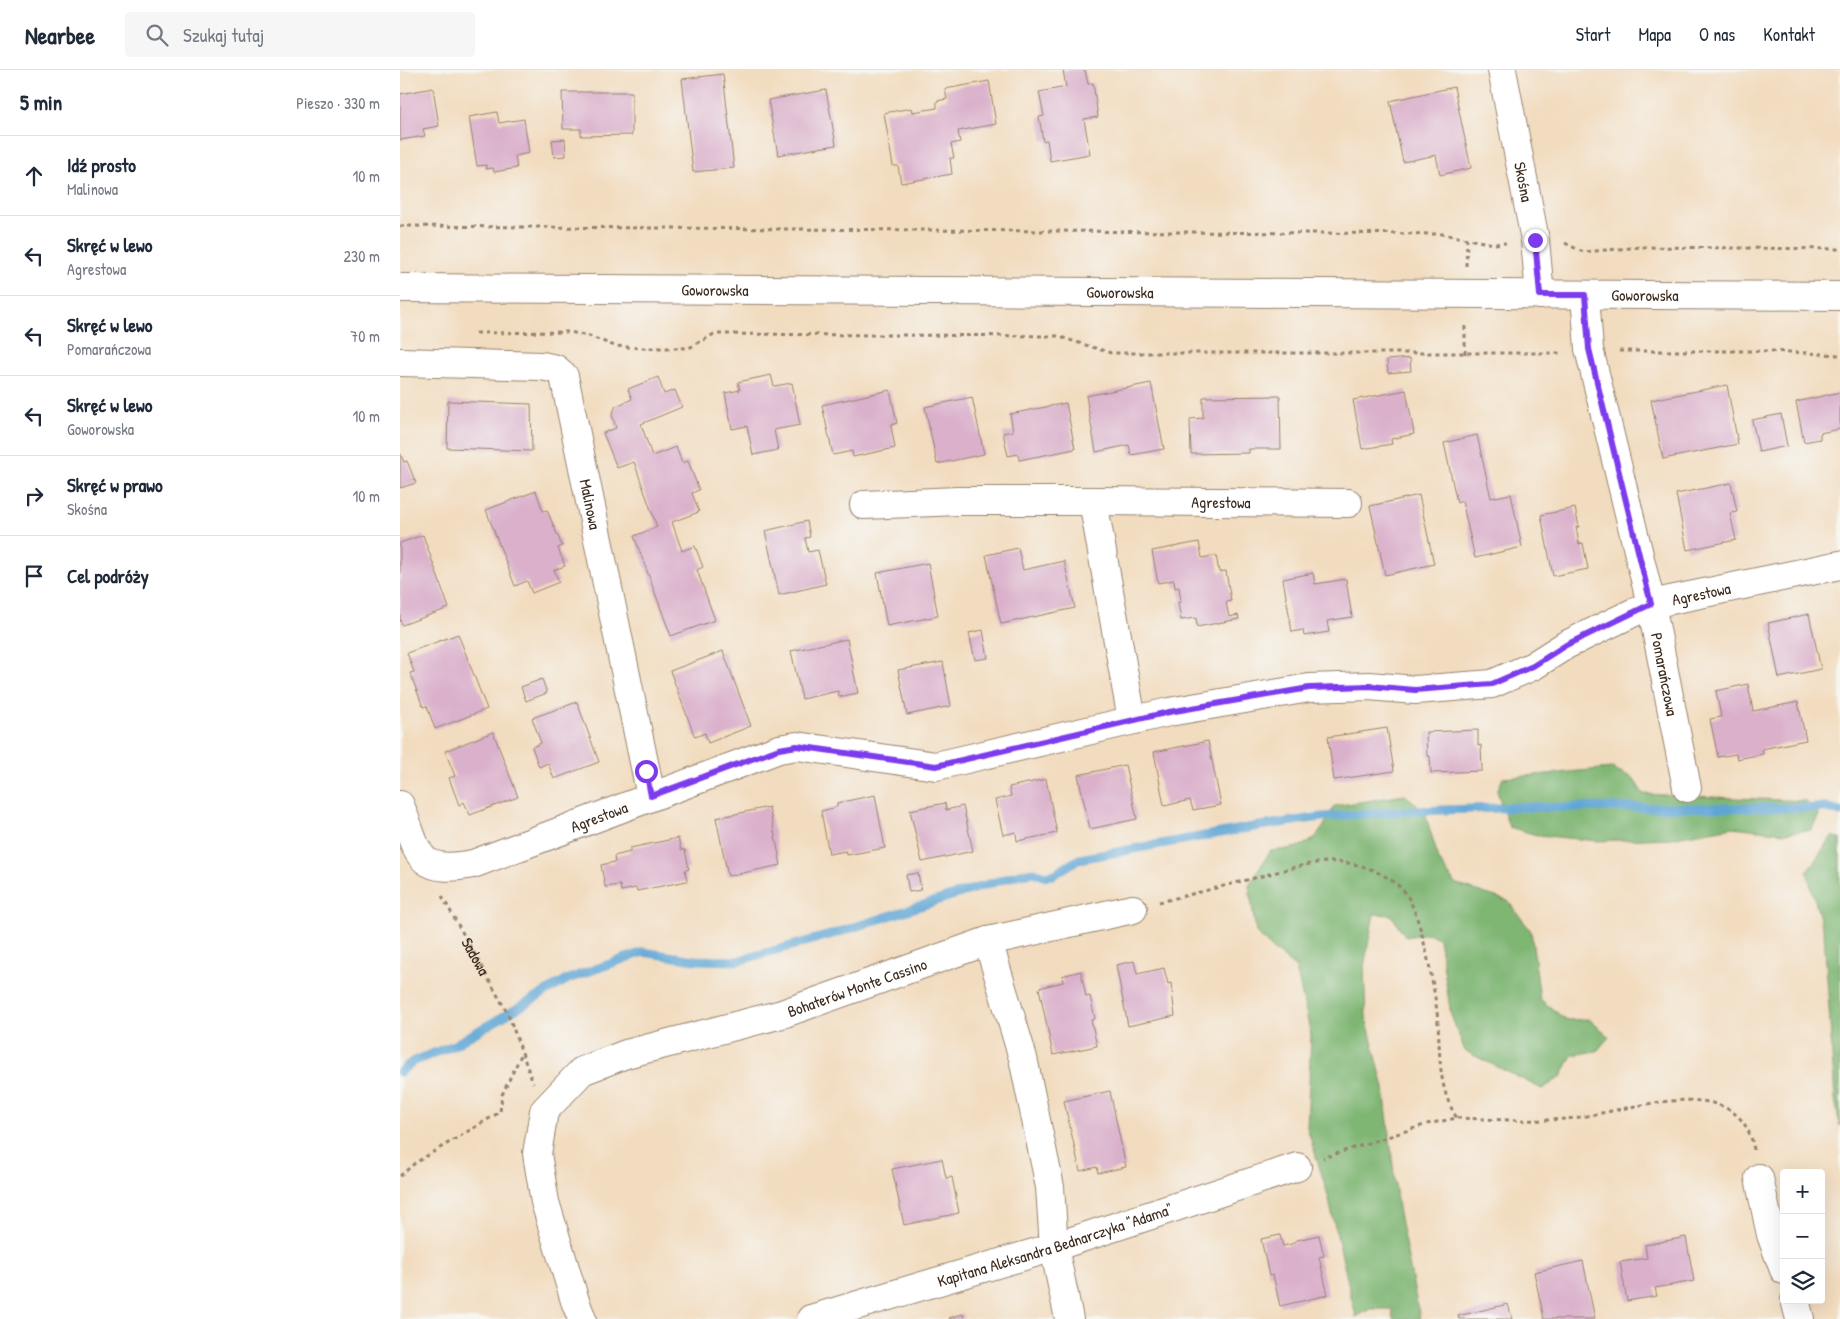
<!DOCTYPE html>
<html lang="pl">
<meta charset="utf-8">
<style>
:root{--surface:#fff;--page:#f6f6f7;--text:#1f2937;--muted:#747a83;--line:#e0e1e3}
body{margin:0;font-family:"Patrick Hand",sans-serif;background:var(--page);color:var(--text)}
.controls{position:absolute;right:15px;bottom:15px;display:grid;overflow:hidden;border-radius:5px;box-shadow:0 5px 20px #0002}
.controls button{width:45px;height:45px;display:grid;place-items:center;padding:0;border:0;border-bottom:1px solid var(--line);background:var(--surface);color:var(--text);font:25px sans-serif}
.stop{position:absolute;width:15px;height:15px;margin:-11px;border:4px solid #7c3aed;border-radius:50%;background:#fff}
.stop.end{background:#7c3aed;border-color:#fff;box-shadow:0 1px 5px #0008}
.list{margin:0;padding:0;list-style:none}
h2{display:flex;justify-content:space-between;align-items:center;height:65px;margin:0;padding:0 20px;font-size:21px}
h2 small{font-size:16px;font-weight:400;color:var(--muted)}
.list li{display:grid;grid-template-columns:32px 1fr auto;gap:15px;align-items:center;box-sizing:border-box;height:80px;padding:0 20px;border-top:1px solid var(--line)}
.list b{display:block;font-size:19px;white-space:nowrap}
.list p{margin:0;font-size:16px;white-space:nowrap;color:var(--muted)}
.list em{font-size:16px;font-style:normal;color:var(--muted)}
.icon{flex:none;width:28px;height:28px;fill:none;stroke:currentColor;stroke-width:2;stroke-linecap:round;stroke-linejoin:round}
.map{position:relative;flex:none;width:1440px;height:1249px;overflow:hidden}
header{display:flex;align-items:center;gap:30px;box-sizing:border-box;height:70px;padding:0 25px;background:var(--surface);border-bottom:1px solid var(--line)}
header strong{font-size:24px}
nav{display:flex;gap:28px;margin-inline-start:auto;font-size:18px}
.search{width:350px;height:45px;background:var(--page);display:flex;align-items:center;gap:12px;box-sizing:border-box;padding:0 18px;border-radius:5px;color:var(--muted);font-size:19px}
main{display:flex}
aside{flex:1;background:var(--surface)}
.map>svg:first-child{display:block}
</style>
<header>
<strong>Nearbee</strong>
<div class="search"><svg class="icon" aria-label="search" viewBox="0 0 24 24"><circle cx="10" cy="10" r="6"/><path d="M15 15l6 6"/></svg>Szukaj tutaj</div>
<nav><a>Start</a><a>Mapa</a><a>O nas</a><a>Kontakt</a></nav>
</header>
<main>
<aside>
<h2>5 min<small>Pieszo · 330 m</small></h2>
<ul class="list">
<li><svg class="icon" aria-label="ahead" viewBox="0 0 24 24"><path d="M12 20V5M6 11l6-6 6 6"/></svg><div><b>Idź prosto</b><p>Malinowa</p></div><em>10 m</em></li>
<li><svg class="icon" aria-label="left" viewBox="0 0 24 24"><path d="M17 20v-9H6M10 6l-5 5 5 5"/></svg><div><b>Skręć w lewo</b><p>Agrestowa</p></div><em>230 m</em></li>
<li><svg class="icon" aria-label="left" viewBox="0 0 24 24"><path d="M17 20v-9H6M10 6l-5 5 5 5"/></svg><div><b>Skręć w lewo</b><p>Pomarańczowa</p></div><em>70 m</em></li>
<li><svg class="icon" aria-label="left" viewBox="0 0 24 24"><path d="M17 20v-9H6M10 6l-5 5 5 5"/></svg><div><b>Skręć w lewo</b><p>Goworowska</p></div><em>10 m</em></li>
<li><svg class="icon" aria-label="right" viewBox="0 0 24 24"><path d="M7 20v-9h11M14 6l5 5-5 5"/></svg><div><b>Skręć w prawo</b><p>Skośna</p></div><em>10 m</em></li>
<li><svg class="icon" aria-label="arrive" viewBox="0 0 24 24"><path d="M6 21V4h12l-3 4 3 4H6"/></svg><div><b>Cel podróży</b></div></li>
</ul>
</aside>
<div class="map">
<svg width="1440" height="1249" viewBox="0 0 1440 1249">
<rect width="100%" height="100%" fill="#f6f6f2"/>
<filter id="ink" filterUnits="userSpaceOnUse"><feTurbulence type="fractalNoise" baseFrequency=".02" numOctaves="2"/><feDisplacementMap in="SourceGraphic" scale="10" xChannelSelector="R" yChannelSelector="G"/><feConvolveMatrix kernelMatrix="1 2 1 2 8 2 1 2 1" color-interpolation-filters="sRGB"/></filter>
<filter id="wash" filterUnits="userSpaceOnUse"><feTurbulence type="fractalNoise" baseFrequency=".0096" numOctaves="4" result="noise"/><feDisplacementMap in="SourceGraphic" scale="20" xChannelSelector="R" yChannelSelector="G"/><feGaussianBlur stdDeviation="1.12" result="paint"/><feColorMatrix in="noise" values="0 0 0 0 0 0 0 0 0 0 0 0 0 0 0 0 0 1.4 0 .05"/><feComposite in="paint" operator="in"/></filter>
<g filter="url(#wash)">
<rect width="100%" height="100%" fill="#f2dcbf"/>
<g fill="#7fb673" stroke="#5d7048">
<polygon points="1212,698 1233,708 1243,724 1406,731 1419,745 1411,760 1385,763 1333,757 1270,768 1197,771 1137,765 1109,757 1097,721 1103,708"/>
<path d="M1005,725l19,15 15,50 16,24 53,17 23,30 9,68 26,21 23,-1 20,18 -12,14 -25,4 -11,22 -19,12 -77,-38 -14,-36 -12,-76 -10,-6 -23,4 -15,-22 -17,-1 -10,52 2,51 18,71 14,120 22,111h-27l-1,-10h-22l-14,8 -29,-125 -20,-65 4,-92 -15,-67 -25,-20 -15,-16 -7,-46 21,-35c40,-3 48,-10 64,-45z"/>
<polygon points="1432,766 1440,769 1440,1056 1435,1029 1424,863 1407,802"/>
</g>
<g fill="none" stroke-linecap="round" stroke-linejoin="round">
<polyline stroke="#5ea5d4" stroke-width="9" points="0,1002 12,992 54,975 168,909 243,882 295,890 337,891 430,865 620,804 634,802 644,806 653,805 679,789 853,757 922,747 990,742 1124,737 1427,738 1440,742"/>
</g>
<g id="blocks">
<g fill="#dab0cb">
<polygon points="663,0 685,0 688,14 693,13 698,47 684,49 690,84 650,91 647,70 643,71 639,47 644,46 639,22 666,17"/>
<polygon points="323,4 334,98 293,102 282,9"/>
<polygon points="589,11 596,54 558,61 560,72 551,74 554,88 550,88 552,104 501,113 498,96 493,96 484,43 512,38 513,42 537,38 537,31 547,29 545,19"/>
<polygon points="1054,17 1071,98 1040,105 1036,85 1003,92 990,31"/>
<polygon points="33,18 39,56 23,59 25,66 0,70 0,24"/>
<polygon points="426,20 436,75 378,85 368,30"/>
<polygon points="162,22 232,22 232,65 181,66 181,59 163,59"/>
<polygon points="97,42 99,53 124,49 129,83 115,86 117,98 94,102 93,98 86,99 86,95 77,96 69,47"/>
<polygon points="165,69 166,86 154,87 152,70"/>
<polygon points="1010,288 1011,301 988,303 987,290"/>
<polygon points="371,305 374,316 392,313 400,355 374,360 378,380 353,385 347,356 332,359 325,323 340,320 338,312"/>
<polygon points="258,307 264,324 275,320 282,337 241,354 252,386 276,377 282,393 288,391 299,420 292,423 299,442 272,452 282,481 295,476 303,497 297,500 315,550 271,566 234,466 257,457 234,392 217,398 203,363 216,358 212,344 216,336 232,329 228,319"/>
<polygon points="751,313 764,379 731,385 729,375 696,382 686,326"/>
<polygon points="1327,315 1338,374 1263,389 1251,330"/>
<polygon points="490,320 497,353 491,355 495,378 453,387 452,381 433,385 422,335"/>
<polygon points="1006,320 1014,364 991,369 992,374 962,379 953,330"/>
<polygon points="1440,322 1440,359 1420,363 1420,369 1404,372 1396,332"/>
<polygon points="880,326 881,379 849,379 849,383 791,384 790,349 803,348 803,327"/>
<polygon points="572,327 584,384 537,394 525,337"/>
<polygon points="48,331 131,334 132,381 47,378"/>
<polygon points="666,333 675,379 619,390 618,384 608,386 603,363 613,361 610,344"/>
<polygon points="1381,344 1387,376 1359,382 1352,350"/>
<polygon points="1077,365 1091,428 1111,424 1122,477 1075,488 1062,431 1057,433 1044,373"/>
<polygon points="0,383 4,392 7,391 16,413 0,418"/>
<polygon points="1331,413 1337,442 1330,443 1336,470 1287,480 1276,424"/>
<polygon points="136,421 143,441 147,440 162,476 158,478 165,496 154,500 159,512 132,523 127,511 115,516 86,440"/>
<polygon points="1019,425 1034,494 985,505 970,436"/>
<polygon points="1175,438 1179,457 1176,457 1179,474 1183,473 1188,499 1153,506 1141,445"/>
<polygon points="407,451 410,467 405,468 408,482 418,480 426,514 379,525 365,461"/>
<polygon points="23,465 49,538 2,555 0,549 0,473"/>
<polygon points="799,472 802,488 816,485 819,502 826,501 831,531 826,532 829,547 838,545 839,549 797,557 796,548 781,550 778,532 781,532 779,517 775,518 774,510 758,513 752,481"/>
<polygon points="618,478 623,500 664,491 675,538 601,554 586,485"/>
<polygon points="528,493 538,546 487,556 477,503"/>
<polygon points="913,503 915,514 946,509 952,547 927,551 929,562 904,566 903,560 892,562 883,509"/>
<polygon points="1409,544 1421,599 1379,608 1368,553"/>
<polygon points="583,560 588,588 575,590 569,563"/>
<polygon points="58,564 87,639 35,659 27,636 23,637 10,603 14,602 7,583"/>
<polygon points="447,569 458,623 439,627 438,621 402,629 391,581"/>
<polygon points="323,581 351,656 308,673 305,663 295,667 270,601"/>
<polygon points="543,592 551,636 507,645 498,600"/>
<polygon points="142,609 147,623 126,631 121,617"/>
<polygon points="1348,614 1353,641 1398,632 1406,670 1362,679 1363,684 1337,689 1336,684 1318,687 1310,649 1321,647 1316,621"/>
<polygon points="177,632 199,692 154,709 148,693 139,697 132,677 141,673 132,648"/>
<polygon points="987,658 994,701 934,710 928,667"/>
<polygon points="1078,660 1078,676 1081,675 1082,701 1031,703 1030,686 1027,686 1026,662"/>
<polygon points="93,662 118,727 70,745 64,732 59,735 49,708 55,706 45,681"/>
<polygon points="808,671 821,735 793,740 790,730 764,736 754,682"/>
<polygon points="725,695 737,749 690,759 678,705"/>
<polygon points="646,709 657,763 617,771 616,762 603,765 595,730 611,726 609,717"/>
<polygon points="475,725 485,778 447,785 446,781 429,784 421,741 437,737 437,733"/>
<polygon points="545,733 546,740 563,736 573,781 522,792 510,740"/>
<polygon points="369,737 381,795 328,806 316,748"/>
<polygon points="278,768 281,780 285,780 289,799 285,800 287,811 237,821 236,818 221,821 220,815 205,817 201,795 215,792 214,786 230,782 230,778"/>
<polygon points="518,803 521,820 509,822 506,805"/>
<polygon points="734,891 737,904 764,898 768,914 771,913 775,946 728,956 716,895"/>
<polygon points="681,901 686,927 690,926 695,949 691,950 697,976 653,985 639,918 663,912 662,906"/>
<polygon points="710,1021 726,1097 698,1103 697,1097 680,1101 664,1031"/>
<polygon points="542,1089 546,1108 552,1107 559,1143 504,1155 492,1099"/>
<polygon points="880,1165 883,1176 892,1174 897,1170 919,1165 924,1186 919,1187 928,1225 880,1236 873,1205 869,1206 861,1169"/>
<polygon points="1286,1167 1294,1211 1255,1218 1257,1226 1227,1231 1220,1192 1247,1188 1245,1175"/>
<polygon points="1183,1191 1195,1249 1144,1249 1134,1202"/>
<polygon points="1108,1234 1112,1249 1059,1249 1058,1246"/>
<polygon points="563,1244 564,1249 549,1249 549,1248"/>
</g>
</g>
</g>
<g filter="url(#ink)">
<use href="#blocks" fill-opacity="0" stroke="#96836e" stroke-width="1"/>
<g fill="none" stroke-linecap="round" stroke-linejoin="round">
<defs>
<g id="minor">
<path id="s2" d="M1102,0l33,170 5,55"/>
<path id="s3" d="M0,218l1440,8"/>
<path id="s4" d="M1185,225l4,54 62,255 36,184"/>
<path id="s5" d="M0,292l142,4 14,3 8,7 87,420"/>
<path id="s6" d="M693,431l255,2"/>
<polyline points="464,435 558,431 693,431 732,650"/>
<path id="s7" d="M0,735c19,47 14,70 73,59l306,-115 18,-3 139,20 233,-54 140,-24 60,-2 46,4 77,-6 41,-18 33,-21 85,-41 189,-39"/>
<polyline points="588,871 623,988 650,1117 654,1177 669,1249"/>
<polyline points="1359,1108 1371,1165 1384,1200"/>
<polyline points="1395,1230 1400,1249"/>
<path id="s8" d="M182,1249l-7,-18 -30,-99 -8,-48 7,-43 38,-40 44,-17 156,-40 206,-73 145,-32"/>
<path id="s9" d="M411,1249l243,-72 243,-80"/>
</g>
</defs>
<use href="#minor" stroke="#96836e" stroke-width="30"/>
<g stroke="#96836e" stroke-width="3" stroke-dasharray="4 4" stroke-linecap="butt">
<polyline points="0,156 1042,164 1094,174 1106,173"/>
<polyline points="1165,173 1183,182 1242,177 1440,179"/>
<polyline points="1066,196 1067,169"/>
<polyline points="76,263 169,262 189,266 215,276 241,278 289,278 314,264 657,266 711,283 1161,283"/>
<polyline points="1219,281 1372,281 1440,285"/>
<polyline points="1065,284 1065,252"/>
<path id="s1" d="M42,826l66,118 25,69"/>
<path d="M759,832c34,-8 69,-17 103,-26 27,-7 58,-18 86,-13 19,3 40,12 54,26 18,17 32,97 35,123 4,37 -1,74 20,106l-30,6 -104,34"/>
<path d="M1057,1048c35,1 72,4 107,1 54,-3 176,-56 190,31"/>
<polyline points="0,1106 15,1093 100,1042 102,1025 121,985"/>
</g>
<use href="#minor" stroke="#fff" stroke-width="28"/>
</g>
</g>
<g fill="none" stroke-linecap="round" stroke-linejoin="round" filter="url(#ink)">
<polyline stroke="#7c3aed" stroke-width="6" points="246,701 251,726 379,679 397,676 536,696 769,642 909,618 969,616 1015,620 1092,614 1133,596 1166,575 1251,534 1189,279 1185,225 1140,225 1135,170"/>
</g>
<g text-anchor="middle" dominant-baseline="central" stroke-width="5" stroke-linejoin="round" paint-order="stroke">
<g font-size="16" fill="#3b2a1e" stroke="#f6f6f2">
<text stroke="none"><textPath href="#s2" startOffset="114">Skośna</textPath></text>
<text stroke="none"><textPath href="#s3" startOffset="315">Goworowska</textPath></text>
<text stroke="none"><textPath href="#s3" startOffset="720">Goworowska</textPath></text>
<text stroke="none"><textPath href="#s3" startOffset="1245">Goworowska</textPath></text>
<text stroke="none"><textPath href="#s6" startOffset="128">Agrestowa</textPath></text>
<text stroke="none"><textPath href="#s5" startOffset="298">Malinowa</textPath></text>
<text stroke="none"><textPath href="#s7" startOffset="1390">Agrestowa</textPath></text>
<text stroke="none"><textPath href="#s4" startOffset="388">Pomarańczowa</textPath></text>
<text stroke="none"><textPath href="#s7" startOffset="245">Agrestowa</textPath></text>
<text stroke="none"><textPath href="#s1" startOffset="69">Sadowa</textPath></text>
<text stroke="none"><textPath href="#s8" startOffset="558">Bohaterów Monte Cassino</textPath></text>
<text stroke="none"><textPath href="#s9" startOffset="255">Kapitana Aleksandra Bednarczyka "Adama"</textPath></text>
</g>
</g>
</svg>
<div class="controls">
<button>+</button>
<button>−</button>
<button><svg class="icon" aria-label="layers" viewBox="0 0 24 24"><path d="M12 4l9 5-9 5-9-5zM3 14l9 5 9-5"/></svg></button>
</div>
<div class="stop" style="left:246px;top:701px"></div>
<div class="stop end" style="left:1135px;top:170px"></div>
</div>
</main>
